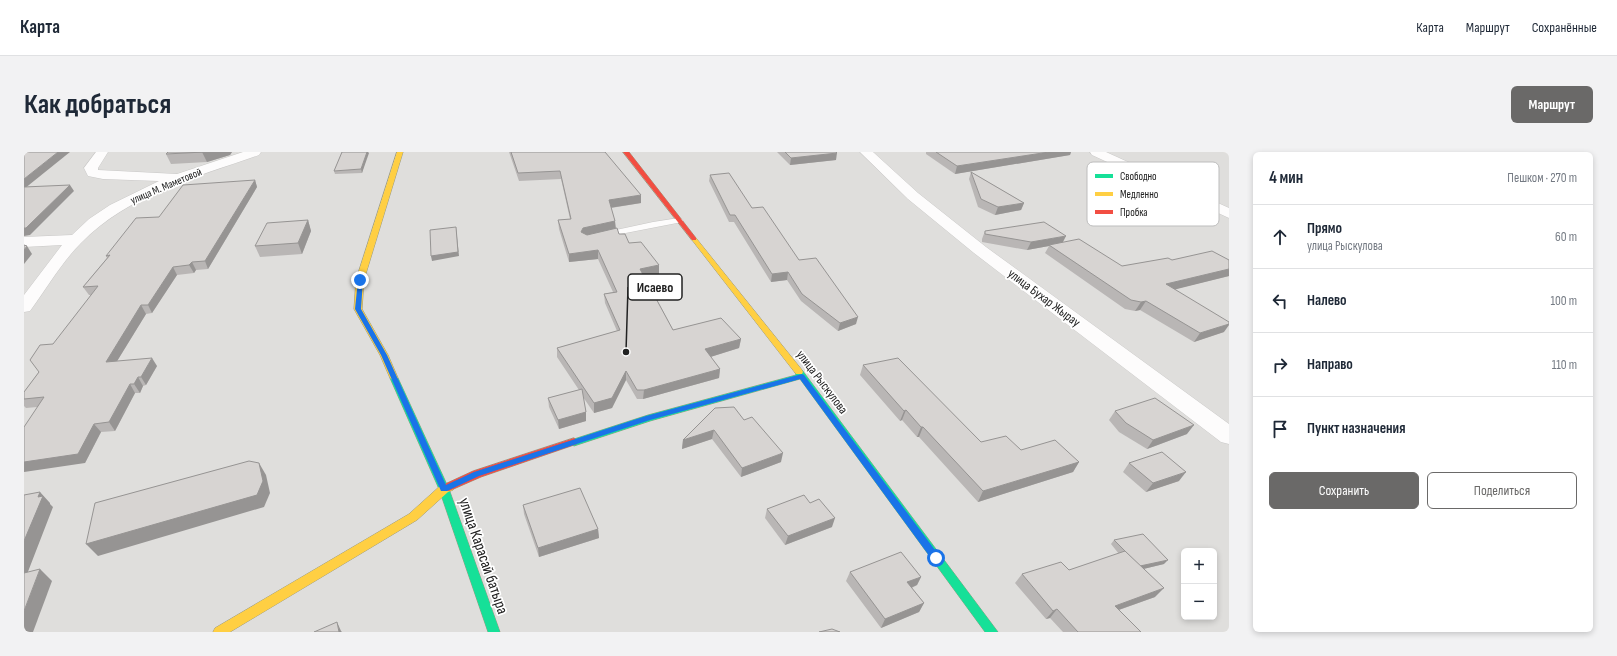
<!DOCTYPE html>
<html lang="ru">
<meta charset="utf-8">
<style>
:root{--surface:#fff;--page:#f2f2f3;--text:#1f2937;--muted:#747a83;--line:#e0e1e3;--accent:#6a6968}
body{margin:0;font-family:"Sofia Sans Condensed",sans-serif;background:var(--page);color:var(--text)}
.controls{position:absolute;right:12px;bottom:12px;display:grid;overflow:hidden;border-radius:6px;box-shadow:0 2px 6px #0003}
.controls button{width:36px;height:36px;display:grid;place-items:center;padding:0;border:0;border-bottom:1px solid var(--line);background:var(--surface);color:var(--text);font:20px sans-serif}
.stop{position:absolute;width:12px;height:12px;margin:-9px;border:3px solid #1a73e8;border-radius:50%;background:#fff}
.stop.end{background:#1a73e8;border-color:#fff;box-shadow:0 1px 4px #0008}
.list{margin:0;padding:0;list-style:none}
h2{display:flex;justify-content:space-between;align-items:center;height:52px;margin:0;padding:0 16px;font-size:17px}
h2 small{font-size:13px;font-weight:400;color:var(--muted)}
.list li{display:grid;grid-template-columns:26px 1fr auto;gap:12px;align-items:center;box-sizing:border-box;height:64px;padding:0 16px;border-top:1px solid var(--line)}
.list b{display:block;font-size:15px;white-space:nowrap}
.list p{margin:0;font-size:13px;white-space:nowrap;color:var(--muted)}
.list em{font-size:13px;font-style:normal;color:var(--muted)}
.actions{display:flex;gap:8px;padding:12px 16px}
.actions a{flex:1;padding:9px 0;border:1px solid var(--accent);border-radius:6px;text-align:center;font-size:14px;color:var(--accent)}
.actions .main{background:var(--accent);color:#fff}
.icon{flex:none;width:22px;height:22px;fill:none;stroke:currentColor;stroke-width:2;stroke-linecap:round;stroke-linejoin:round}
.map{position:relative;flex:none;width:1205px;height:480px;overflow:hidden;border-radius:6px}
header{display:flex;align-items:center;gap:24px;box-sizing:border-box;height:56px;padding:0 20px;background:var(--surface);border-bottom:1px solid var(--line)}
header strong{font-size:19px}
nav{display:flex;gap:22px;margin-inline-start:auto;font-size:14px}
.intro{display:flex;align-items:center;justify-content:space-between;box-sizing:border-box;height:96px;padding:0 24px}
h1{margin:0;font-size:28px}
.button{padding:10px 18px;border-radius:6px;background:var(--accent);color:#fff;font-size:14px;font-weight:700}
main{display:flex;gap:24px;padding:0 24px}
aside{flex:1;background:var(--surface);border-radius:6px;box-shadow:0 2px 6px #0003}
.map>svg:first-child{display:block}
</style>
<header>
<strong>Карта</strong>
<nav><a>Карта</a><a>Маршрут</a><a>Сохранённые</a></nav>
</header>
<div class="intro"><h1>Как добраться</h1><a class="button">Маршрут</a></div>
<main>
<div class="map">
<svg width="1205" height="480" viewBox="0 0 1205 480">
<rect width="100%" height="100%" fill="#f0eeeb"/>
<path fill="#dfdedc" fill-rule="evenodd" d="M0,0h1205v480h-1205zM1160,399h30v66h-30z"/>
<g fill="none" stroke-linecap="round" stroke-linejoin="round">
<defs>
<polygon id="lane" points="655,66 659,68 658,70 581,85 577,83 578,81 629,70"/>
<g id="street">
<path d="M72,0h12l-10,16v2l79,4 66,-22h18l-2,3c-62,22 -130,39 -178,88 -20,20 -34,45 -51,68l-6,1v-17l38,-50 -38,2v-10l48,-2 17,-16 21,-14 49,-24 -56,-2 -15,-3 -4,-8z"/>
<polygon points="836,0 849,0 894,41 962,95 1205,272 1205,292 1197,290 950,101 884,47"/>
<polygon points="1066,0 1082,0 1205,56 1205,66 1068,3"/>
</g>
<g id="fast">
<polygon points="775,217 778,218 781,222 974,480 961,480 776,227 626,269 550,294 547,292 545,290 547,288 624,263 772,223 771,220"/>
<polygon points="370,223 374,226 425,337 476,480 464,480 415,337 366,226"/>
</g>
<g id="slow">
<polygon points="373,0 379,0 340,128 338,157 364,203 374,226 370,229 366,226 356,203 330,157 332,128"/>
<polygon points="670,85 672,86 778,218 779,220 778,222 772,222 668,88 667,87"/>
<polygon points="425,331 429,332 430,335 429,338 424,340 393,368 206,480 189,480 191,476 385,362 416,334"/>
</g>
<g id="jam">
<polygon points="599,0 605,0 672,86 672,88 668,88"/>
<polygon points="550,286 553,288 555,290 553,292 457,325 425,339 421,338 420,335 421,332 449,319"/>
</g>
</defs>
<use href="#lane" stroke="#c9c8c7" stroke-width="1"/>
<use href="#street" stroke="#c9c8c7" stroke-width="1"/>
<use href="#fast" stroke="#999a82" stroke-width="1"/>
<use href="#slow" stroke="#999a82" stroke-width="1"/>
<use href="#jam" stroke="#999a82" stroke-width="1"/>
<use href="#lane" fill="#fdfcfc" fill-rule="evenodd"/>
<use href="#street" fill="#fdfcfc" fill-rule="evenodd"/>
<use href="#fast" fill="#16e098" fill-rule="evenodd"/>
<use href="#slow" fill="#ffcf43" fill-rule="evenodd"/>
<use href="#jam" fill="#f24e42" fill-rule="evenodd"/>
</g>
<g fill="#b9b6b5">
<polygon points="144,0 208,0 206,3 183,10 147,12 142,2"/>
<polygon points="318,0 344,0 338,21 311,22 310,19"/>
<polygon points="485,0 581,0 617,51 587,56 591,69 591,76 595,82 605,91 635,122 621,125 649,178 717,187 715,196 686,205 696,217 695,226 619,247 613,247 602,228 588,256 570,261 559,245 562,260 562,269 535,277 525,255 524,246 555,238 533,205 533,196 593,179 581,151 580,142 589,140 574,107 545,110 535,77 534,68 546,67 537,27 495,29"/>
<polygon points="753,0 812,0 812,8 766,13"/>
<polygon points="902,0 1047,0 1046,3 931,22 902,2"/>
<polygon points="947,20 1000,51 997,58 971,63 954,55 945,27"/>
<polygon points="686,23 728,56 832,172 814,179 777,149 763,128 747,130 710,70 705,70 685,29"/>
<polygon points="231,28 233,35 184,117 172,118 170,121 153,123 128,161 122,162 93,209 133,214 122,233 119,234 116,241 111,241 91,279 77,280 61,311 13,255 2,256 0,254 0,240 15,220 67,143 65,143 59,135 83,106 82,104 135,65"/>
<polygon points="1079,31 1125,46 1083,53 1076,39"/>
<polygon points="284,68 287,79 278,102 236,105 231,94"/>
<polygon points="961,79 1039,90 1098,114 1148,108 1205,108 1205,124 1151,137 1200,180 1170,190 1116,158 1111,159 1101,157 1021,101 1025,94 1003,98 958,90 958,87"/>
<polygon points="839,213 957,290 1055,310 1049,320 954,350 895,285 893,285 878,268 876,269 836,223"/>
<polygon points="1091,259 1163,282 1123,297 1095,280 1085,268"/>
<polygon points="720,268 757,310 717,325 688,287 658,297 659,288"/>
<polygon points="1105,311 1155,329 1122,340 1099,320"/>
<polygon points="786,351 808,375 761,393 741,366 743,357"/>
<polygon points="499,353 574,377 575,386 515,405 500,362"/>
<polygon points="1090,388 1140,412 1119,417 1131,445 1095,458 1117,480 1039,480 1026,466 1022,467 991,431 998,422 1045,418 1095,402 1087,392"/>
<polygon points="826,420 897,425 893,433 888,436 900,451 895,460 857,476 822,429"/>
</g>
<g fill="#969493">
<polygon points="34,0 46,0 0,37 0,27"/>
<polygon points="178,0 208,0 206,3 183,10"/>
<polygon points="343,0 344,0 345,1 338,21 337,17"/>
<polygon points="1025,0 1047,0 1046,3 931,22 933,14"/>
<polygon points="813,1 812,8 766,13 767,6"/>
<polygon points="231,28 233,35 184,117 181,109"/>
<polygon points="46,33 50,39 6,83 0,84 0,76"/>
<polygon points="1129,38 1125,46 1083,53 1087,46"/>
<polygon points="617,43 617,51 585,56 585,48"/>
<polygon points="1000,51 997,58 971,63 974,55"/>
<polygon points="284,68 287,79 278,102 274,91"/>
<polygon points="591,69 592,77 560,85 557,80 559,76"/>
<polygon points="432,75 435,104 408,109 407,104"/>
<polygon points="1042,84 1038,92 1025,93 1025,94 1003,98 1007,90"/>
<polygon points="3,94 8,102 0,112 0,98"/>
<polygon points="574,98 574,107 545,110 545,102"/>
<polygon points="168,110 172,118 170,121 165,113"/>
<polygon points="635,113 635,122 616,126 616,117"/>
<polygon points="149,115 153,123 128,161 124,153"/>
<polygon points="1205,117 1205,124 1137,141 1142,132"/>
<polygon points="764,120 763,128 747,130 748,122"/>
<polygon points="1122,149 1116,158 1111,159 1117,150"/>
<polygon points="117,153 122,162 87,219 82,210"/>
<polygon points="834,165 832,172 814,179 816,171"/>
<polygon points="1205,172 1205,173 1200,180 1170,190 1176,181"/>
<polygon points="717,187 715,196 680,207 681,197"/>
<polygon points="128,206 133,214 122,233 117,225"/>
<polygon points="696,217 695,226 619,247 620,238"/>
<polygon points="602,219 602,228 588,256 570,261 570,251"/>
<polygon points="114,225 119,234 116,241 110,232"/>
<polygon points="106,232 111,241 91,279 85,270"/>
<polygon points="882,258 878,268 876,269 880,259"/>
<polygon points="562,260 562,269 535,277 534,268"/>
<polygon points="70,272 77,280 61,311 0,320 0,310"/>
<polygon points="1170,273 1163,282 1123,297 1129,288"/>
<polygon points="897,275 899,275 895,285 893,285"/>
<polygon points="690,278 688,287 658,297 659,288"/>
<polygon points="759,301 757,310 717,325 718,316"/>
<polygon points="1055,310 1049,320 954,350 959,339"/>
<polygon points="235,311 242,323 246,341 240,355 74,404 62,392"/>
<polygon points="1162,320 1155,329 1122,340 1129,331"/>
<polygon points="16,340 26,351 26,352 29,355 0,430 0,389 14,345"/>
<polygon points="811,366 808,375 761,393 764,384"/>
<polygon points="574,377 575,386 515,405 514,396"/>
<polygon points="1144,408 1140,412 1111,419 1115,414"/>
<polygon points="16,417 28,429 9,480 0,480 0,459"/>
<polygon points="897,425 893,433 879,439 883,430"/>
<polygon points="1140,436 1131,445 1083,462 1091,454"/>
<polygon points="900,451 895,460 857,476 861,467"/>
<polygon points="1033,457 1026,466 1022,467 1029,459"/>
<polygon points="313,470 317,479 318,480 315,480"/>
</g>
<g fill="#d7d4d2" stroke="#969493">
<polygon points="0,0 34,0 0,27"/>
<polygon points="144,0 180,0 142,2"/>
<polygon points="318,0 343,0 337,17 310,19"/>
<polygon points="487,0 581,0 617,43 585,48 591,69 559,76 557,80 563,83 593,76 595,82 601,82 605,91 617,90 635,113 616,117 649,178 697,166 717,187 681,197 696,217 620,238 613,238 602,219 588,246 570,251 533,196 596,178 580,142 593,140 574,98 545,102 534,68 547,67 536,19 494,21"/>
<polygon points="761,0 812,0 813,1 767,6"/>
<polygon points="912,0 1025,0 933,14"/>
<polygon points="947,20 1000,51 974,55 957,47"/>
<polygon points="705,21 728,56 739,55 775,108 792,106 834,165 816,171 778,142 764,120 748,122 711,63 706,63 686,23"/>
<polygon points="231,28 181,109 168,110 165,113 149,115 124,153 117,153 82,210 128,206 117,225 114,225 110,232 106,232 85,270 70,272 54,302 0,310 0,275 20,245 0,247 0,240 15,220 6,208 16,193 29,192 74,134 59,135 86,103 82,104 112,66 135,65 159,33"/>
<polygon points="46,33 2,76 0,76 0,35"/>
<polygon points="284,68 274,91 231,94 243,71"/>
<polygon points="1020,70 1042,84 1007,90 961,82 961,79"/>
<polygon points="432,75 434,100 407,104 406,78"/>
<polygon points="1055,87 1098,114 1144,106 1148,108 1188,99 1205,108 1205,117 1142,132 1205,170 1205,172 1176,181 1122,149 1117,150 1107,148 1025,93"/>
<polygon points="0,93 3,94 0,98"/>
<polygon points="874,206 957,290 982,284 997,298 1031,288 1055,310 959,339 899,275 897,275 882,258 880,259 839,213"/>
<polygon points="558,237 562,260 534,268 524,246"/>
<polygon points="1131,246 1170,273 1129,288 1102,271 1091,259"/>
<polygon points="710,255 720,268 728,265 759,301 718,316 690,278 659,288 691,256"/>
<polygon points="1138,300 1162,320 1129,331 1105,311"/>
<polygon points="225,309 235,311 239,329 233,343 62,392 71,351"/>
<polygon points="556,336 574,377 514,396 499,353"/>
<polygon points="16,340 14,345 19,344 0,389 0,343"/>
<polygon points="780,343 786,351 795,347 811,366 764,384 743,357"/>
<polygon points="1119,382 1144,408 1116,414 1090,388"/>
<polygon points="1101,399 1140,436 1091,454 1117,480 1054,480 1033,457 1029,459 998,422 1037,410 1045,418"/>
<polygon points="877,400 897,425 883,430 900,451 861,467 826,420"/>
<polygon points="16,417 0,459 0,421"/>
<polygon points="313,470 315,480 290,480"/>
<polygon points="808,477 816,480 795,480"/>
</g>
<polygon fill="#1a73e8" points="336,127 339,128 337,157 363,203 422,333 450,320 622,264 778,222 780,223 917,406 912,410 909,409 776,227 626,268 455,324 423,339 417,339 357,203 331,157 334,128"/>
<g text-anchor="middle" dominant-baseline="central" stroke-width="3.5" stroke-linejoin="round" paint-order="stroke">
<g font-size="11" fill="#222" stroke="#fff">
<text transform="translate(142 34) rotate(-23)">улица М. Маметовой</text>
</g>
<g font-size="13" fill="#222" stroke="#fff">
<text transform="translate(1020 146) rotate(37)">улица Бухар Жырау</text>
<text transform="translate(798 230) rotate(53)">улица Рыскулова</text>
</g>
<g font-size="16" fill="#222" stroke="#fff">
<text transform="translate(459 404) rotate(71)">улица Карасай батыра</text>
</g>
</g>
<rect x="1063" y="10" width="132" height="64" rx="6" fill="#fff" stroke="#bdbdbd" stroke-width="1"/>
<rect x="1071" y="22" width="18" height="4" fill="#16e098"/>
<rect x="1071" y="40" width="18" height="4" fill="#ffcf43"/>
<rect x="1071" y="58" width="18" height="4" fill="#f24e42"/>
<g font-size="11" fill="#222">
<text x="1096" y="28">Свободно</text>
<text x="1096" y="46">Медленно</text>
<text x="1096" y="64">Пробка</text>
</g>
<path fill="none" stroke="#222" stroke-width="1.5" d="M602 200L604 135"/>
<circle fill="#222" stroke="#fff" stroke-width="1.5" cx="602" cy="200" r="4"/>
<rect fill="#fff" stroke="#222" stroke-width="1.5" x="604" y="122" width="54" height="26" rx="4"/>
<g font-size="14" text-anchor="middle" font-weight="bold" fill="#222">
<text x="631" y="140">Исаево</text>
</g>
</svg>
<div class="controls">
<button>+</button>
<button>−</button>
</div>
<div class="stop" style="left:912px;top:406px"></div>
<div class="stop end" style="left:336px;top:128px"></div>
</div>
<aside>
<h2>4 мин<small>Пешком · 270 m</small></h2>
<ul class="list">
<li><svg class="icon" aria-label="ahead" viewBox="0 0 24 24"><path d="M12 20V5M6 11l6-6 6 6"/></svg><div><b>Прямо</b><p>улица Рыскулова</p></div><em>60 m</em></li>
<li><svg class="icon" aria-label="left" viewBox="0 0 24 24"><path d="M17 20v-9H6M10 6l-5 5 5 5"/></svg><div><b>Налево</b></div><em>100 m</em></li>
<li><svg class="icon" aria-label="right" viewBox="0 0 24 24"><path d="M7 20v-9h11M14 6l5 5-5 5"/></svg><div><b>Направо</b></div><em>110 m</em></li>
<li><svg class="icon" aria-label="arrive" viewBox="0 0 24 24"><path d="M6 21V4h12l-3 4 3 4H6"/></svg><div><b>Пункт назначения</b></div></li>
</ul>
<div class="actions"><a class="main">Сохранить</a><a>Поделиться</a></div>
</aside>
</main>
